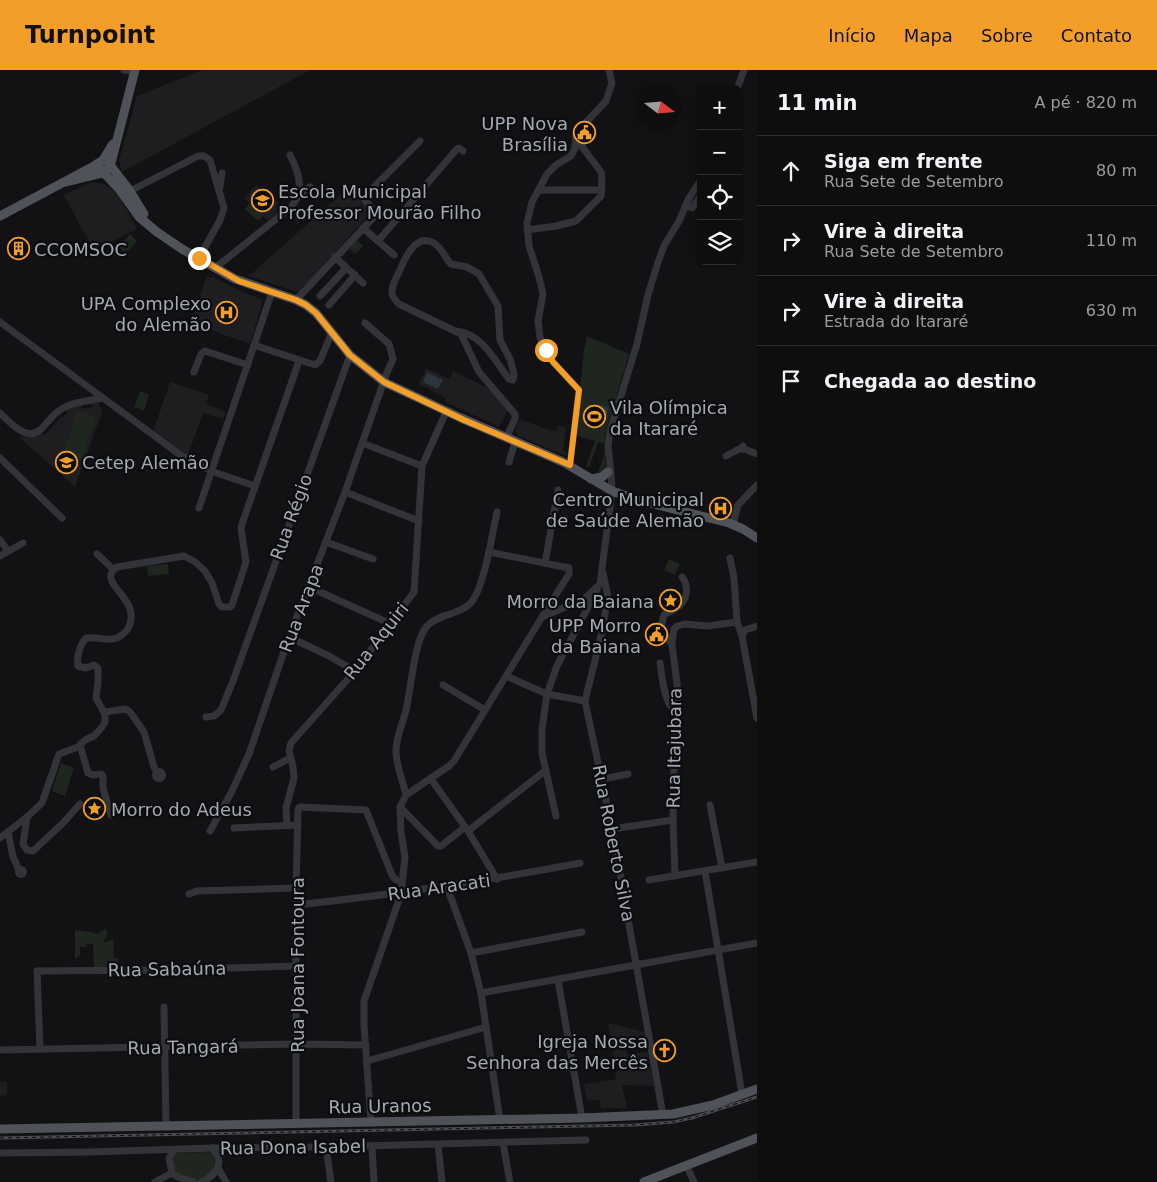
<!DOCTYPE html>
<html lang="pt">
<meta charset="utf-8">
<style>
:root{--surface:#0e0e0f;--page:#171718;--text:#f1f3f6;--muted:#9b9c9e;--line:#2e2e2f;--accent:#f49e2a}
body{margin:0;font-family:"DejaVu Sans",sans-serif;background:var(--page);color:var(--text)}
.controls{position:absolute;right:15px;top:15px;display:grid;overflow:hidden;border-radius:8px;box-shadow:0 2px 8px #0003}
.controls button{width:45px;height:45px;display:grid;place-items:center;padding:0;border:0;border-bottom:1px solid var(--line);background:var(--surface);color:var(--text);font:25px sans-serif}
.compass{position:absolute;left:637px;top:15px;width:45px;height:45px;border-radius:50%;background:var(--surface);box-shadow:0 2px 8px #0003;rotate:106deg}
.stop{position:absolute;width:15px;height:15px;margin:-11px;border:4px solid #f49e2a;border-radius:50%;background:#fff}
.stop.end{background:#f49e2a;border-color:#fff;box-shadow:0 1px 5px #0008}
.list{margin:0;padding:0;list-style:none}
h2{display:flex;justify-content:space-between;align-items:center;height:65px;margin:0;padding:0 20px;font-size:21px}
h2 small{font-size:16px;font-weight:400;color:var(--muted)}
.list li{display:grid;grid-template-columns:32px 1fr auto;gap:15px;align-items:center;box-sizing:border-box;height:70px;padding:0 20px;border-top:1px solid var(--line)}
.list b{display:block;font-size:19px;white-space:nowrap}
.list p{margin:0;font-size:16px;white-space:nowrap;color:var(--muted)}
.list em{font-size:16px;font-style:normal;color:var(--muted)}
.icon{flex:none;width:28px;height:28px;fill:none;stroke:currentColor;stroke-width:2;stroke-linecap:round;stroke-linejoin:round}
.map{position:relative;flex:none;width:757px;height:1112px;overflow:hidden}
header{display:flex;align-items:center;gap:30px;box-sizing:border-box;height:70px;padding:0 25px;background:var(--accent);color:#111}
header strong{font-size:24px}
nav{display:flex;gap:28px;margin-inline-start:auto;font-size:18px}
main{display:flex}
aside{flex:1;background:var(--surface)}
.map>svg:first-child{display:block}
</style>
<header>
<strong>Turnpoint</strong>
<nav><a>Início</a><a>Mapa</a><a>Sobre</a><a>Contato</a></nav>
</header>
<main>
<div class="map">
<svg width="757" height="1112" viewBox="0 0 757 1112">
<rect width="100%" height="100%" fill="#121214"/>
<g fill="#1e1e21">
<polygon points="202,0 310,0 122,102 119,90 137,26"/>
<polygon points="91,112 104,114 114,121 121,130 137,159 94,181 67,131 63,124 64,125"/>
<polygon points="256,115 264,122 266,121 284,138 268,150 263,146 258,151 245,139 250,133 244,128"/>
<polygon points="351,115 371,142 301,221 298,222 249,206"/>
<polygon points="207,206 211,208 212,206 240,221 263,230 250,274 191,253"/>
<polygon points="426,298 450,309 453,301 493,321 509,338 499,357 445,332 446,328 419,314"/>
<polygon points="170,312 209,325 206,334 226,342 223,349 203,343 188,385 180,382 153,362"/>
<polygon points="98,331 102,342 75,417 20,368 22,366 28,367 40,363 45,365 60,348 68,343 65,340 79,335 83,339 93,337 92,333"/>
<polygon points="520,349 551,361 556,361 558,355 566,358 563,381 567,382 566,386 519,366 515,360"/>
<polygon points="608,953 645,962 647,972 625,974 627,984 647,982 654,1016 622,1015 627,1038 601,1038 599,1029 587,1031 584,1014 616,1009 615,1002 619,1001 617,992 613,983"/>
<polygon points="0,1012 7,1012 7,1025 0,1026"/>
</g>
<g fill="#1e261f">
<polygon points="251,133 263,145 258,151 245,139"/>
<polygon points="130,164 137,171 126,184 118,177"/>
<polygon points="357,170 363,176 355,184 349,179"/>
<polygon points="587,266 629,284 605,364 604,374 606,399 601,404 598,403 604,386 604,374 598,372 589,398 586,396 595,371 575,365 584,280"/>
<polygon points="140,321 149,325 144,341 134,337"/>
<polygon points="78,340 96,347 86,378 87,379 84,391 63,384"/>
<polygon points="669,489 680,494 675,505 664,500"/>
<polygon points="168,494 169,504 148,506 147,496"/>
<polygon points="61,693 74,698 65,726 52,721"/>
<polygon points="105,859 108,862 106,867 103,872 104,873 113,869 114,877 113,888 118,888 119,897 94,897 93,874 86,874 86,877 80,877 80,885 75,889 75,860 92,862 96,864"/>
<polygon points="213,1082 215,1094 213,1101 199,1110 175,1104 173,1097 173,1086 176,1083"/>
</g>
<g fill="#2b363c">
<polygon points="427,302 443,310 438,319 423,312"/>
<polygon points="601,335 609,338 604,354 596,352"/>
</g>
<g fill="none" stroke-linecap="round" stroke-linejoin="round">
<g stroke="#333439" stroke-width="7">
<polyline points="124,0 134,1"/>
<polyline points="737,19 744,0"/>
<polyline points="220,117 222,103"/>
<polyline points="539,120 602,120"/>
<polyline points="130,121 198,86 204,86 210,90 224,138 220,150 199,188"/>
<polyline points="298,125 310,117"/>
<polyline points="685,136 692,138 699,128"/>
<polyline points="363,158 394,185"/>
<polyline points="527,160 556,156 576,151 601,126 602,107 601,102 583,78 576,67"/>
<polyline points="378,171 456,80 459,78 463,81"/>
<polyline points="335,187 363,213"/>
<path d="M215,198l75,-60c16,-15 9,-36 0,-53"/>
<polyline points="320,226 346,198"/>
<polyline points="296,230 373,148 375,142 365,130 366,125 420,71"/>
<polyline points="329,235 355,205"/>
<polyline points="0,252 179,384 211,401 255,416"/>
<path d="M456,261c27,3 38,29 53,48l4,1 1,-6 -4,-15 -10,-19 -2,-34 -19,-32 -12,-7 -16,-3c-6,-6 -9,-16 -17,-21 -19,-10 -29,15 -35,29 -3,6 -8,14 -7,22 1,4 4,7 7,10l62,30 18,38 36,42v5l-9,19"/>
<polyline points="254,275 315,295 320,291 332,262"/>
<polyline points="194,302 201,284 205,281 248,295"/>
<path d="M0,343c10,9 26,29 40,17 7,-6 12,-15 20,-20 11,-8 28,-9 42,-12"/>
<polyline points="362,373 422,396"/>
<polyline points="743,376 744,379 757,384"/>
<polyline points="726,386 739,379 744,379"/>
<polyline points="0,388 62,448"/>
<polyline points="509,392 515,372"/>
<polyline points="570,395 579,320 553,292 540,267 538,251 543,224 539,207 529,176 527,153 532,132 547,104 556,95 571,86 575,78 576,63 606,31 612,13 609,0"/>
<polyline points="345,422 419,451"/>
<polyline points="199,438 272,222"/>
<polyline points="733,454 738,435 757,415"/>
<polyline points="0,470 8,481"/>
<polyline points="326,472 373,489"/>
<polyline points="489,482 569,498 569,504 542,547"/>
<polyline points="97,484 113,499"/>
<polyline points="0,486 23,473"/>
<polyline points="730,488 734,508 737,552 742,566 757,648"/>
<polyline points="545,493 558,420"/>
<polyline points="603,503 608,527 602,562 585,631 612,759 663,1045"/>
<polyline points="309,517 391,554"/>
<polyline points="742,566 745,560 757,556"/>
<polyline points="289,567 329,586 355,601"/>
<polyline points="672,573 674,559 677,556 684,554 708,556 737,552"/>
<path d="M660,593c2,14 4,39 15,48"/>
<polyline points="506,606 547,624 585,631"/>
<polyline points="443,615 485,640"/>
<polyline points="104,642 126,639 130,642 144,662 154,697 157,702"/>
<polyline points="206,647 214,646 221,640 233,611 350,285"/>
<polyline points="80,675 88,703 93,705 101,704 103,706 103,718 111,745"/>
<polyline points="273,697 290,688"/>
<circle cx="159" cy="705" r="3.5"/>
<polyline points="431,709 468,761 497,809"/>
<polyline points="603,709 628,704"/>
<path d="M406,725c-3,-14 -10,-30 -10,-44 0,-14 7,-28 10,-41 5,-20 8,-70 21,-84 12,-13 36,-11 46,-26 12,-18 19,-65 24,-88"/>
<polyline points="710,735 722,798"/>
<polyline points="400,737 438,776 441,776 465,757"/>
<polyline points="556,746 542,683 542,659 547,624 557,596 597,520"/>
<polyline points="27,747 23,774 27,780 33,781 63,753 80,734"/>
<polyline points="287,755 286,738 294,708 293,697 289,680 291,673 355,601 414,522 422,396 446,342"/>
<polyline points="234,758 298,755"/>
<polyline points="612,759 673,750"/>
<polyline points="210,761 232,721 249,684 289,567 345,422 386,305 393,289 389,274 365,253"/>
<polyline points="468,761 546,700"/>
<polyline points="8,762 13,787 19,800"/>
<path d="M0,768l27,-21 15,-14 17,-49 19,-7 7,-7 9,-4 8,-9 3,-5v-8l-9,-16 2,-15v-15l-4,-3 -8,3 -8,-2c-2,-7 2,-22 8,-28 10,-2 21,4 31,0 6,-3 11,-8 13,-14 9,-27 -35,-42 -13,-57l67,-11 11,6 10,9 7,12 7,21 3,3h8l2,-2 14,-43 -5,-34 2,-7 56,-160"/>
<circle cx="21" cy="802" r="2.5"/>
<polyline points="705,801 742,1024"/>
<path d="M675,806l-2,-56 2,-102 3,-27 -6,-46 -11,-18 3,-12c4,-3 10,-5 14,-8 10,-8 11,-21 4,-30"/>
<polyline points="649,810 757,792"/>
<polyline points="447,817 471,883 481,923 500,1050"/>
<polyline points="189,824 197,821 296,818"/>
<path d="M296,835c96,-10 190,-24 284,-42"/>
<polyline points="471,883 582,862"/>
<polyline points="558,910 582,1048"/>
<polyline points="481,923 757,873"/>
<polyline points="164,937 166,1056"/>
<polyline points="40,979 37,901 159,900 296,896"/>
<polyline points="0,980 296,974 366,975"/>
<polyline points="367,991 486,957"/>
<polyline points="371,1052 364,955 364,931 401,824 405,787 401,762 400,737 406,725 449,696 454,691 542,547 584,529 600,514 612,421 611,402 608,376 610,361 637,274 648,225 658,192 664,176 679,151 689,128 701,110"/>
<polyline points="296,1054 296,818 298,739 300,737 366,740 392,805 395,809 402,813"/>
<polyline points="503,1073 510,1112"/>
<polyline points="438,1075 442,1112"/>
<polyline points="372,1076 374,1112"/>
<polyline points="326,1077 331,1112"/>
<polyline points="174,1080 169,1088 172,1103 178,1107 194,1112"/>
<polyline points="0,1083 91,1082 212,1078 326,1077 586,1070"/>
<polyline points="686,1095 694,1112"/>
<polyline points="218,1098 226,1112"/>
<polyline points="155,1112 172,1103"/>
<path d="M201,1112c15,-6 25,-20 11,-34"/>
</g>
<g stroke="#4f5258" stroke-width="9">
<polyline points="107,91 130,121 144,144"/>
<polyline points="97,94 101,100 119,119 139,147 157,162 182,179 235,209 296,230 306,235 316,243 350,285 384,312 461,348 563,392 612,421 638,430 729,453 743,459 757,468"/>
<polyline points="66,112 103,103 110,97 135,0"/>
<polyline points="0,146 94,96 103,90 113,74"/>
<polyline points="591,409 602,407 608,402"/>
<polyline points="0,1059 582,1048 673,1044 713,1035 757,1019"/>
<polyline points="644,1112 757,1068"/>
</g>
<defs>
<polyline id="rail" points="0,1068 635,1055 673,1052 692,1048 757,1027"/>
</defs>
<use href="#rail" stroke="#4a4c52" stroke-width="3"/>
<use href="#rail" stroke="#0d0d0f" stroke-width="1" stroke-dasharray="4" stroke-linecap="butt"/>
</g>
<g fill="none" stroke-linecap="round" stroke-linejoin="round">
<polyline stroke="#f49e2a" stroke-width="6" points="199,188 239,211 296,230 306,235 316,243 350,285 384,312 464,350 570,395 579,320 553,292 546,280"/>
</g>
<defs>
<symbol id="civic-ring" viewBox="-11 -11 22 22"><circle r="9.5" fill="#0d0d0f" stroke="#f49e2a" stroke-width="1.5"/><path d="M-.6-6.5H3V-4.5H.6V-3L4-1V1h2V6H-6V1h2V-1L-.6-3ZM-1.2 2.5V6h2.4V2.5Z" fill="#f49e2a"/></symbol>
<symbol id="school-ring" viewBox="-11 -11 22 22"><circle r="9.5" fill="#0d0d0f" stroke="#f49e2a" stroke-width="1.5"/><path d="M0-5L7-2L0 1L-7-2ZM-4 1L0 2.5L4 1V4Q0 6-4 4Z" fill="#f49e2a"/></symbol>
<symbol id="building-ring" viewBox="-11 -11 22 22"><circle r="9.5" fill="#0d0d0f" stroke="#f49e2a" stroke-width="1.5"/><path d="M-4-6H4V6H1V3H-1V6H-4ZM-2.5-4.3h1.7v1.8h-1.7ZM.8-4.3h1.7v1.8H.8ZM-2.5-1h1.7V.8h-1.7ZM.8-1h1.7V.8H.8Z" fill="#f49e2a"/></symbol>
<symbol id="hospital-ring" viewBox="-11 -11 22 22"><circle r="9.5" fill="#0d0d0f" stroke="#f49e2a" stroke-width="1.5"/><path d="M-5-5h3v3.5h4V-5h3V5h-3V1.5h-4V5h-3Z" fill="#f49e2a"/></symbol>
<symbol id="stadium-ring" viewBox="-11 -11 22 22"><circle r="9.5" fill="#0d0d0f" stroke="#f49e2a" stroke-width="1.5"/><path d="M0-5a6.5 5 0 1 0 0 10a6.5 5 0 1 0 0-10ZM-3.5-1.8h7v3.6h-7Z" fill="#f49e2a"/></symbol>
<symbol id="sight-ring" viewBox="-11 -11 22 22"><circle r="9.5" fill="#0d0d0f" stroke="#f49e2a" stroke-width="1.5"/><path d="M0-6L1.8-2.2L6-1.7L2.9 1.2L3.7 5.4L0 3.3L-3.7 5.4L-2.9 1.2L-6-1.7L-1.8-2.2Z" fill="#f49e2a"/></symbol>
<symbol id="church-ring" viewBox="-11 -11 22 22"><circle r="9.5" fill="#0d0d0f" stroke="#f49e2a" stroke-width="1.5"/><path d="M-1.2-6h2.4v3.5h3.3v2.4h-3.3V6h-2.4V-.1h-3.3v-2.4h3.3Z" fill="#f49e2a"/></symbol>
</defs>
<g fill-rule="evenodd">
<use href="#civic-ring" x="572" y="50" width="25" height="25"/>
<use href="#school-ring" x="250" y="118" width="25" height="25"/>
<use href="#building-ring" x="6" y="166" width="25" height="25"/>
<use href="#hospital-ring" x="214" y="230" width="25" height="25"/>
<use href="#stadium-ring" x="582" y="334" width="25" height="25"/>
<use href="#school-ring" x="54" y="380" width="25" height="25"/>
<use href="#hospital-ring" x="708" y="426" width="25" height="25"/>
<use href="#sight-ring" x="658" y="518" width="25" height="25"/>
<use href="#civic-ring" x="644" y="552" width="25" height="25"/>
<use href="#sight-ring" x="82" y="726" width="25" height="25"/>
<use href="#church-ring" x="652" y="968" width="25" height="25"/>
</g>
<g text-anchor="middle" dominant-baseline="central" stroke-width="4.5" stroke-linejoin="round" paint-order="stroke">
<g font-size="18" fill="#a3aab4" stroke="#0d0d0f" text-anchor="end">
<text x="568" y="53">UPP Nova<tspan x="568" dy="21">Brasília</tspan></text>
<text x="278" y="121" text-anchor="start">Escola Municipal<tspan x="278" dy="21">Professor Mourão Filho</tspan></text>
<text x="34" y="179" text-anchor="start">CCOMSOC</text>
<text x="211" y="233">UPA Complexo<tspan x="211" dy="21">do Alemão</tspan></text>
<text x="610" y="337" text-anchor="start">Vila Olímpica<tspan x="610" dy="21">da Itararé</tspan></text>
<text x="82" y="392" text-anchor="start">Cetep Alemão</text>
<text x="704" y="429">Centro Municipal<tspan x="704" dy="21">de Saúde Alemão</tspan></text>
<text x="654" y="531">Morro da Baiana</text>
<text x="641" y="555">UPP Morro<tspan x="641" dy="21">da Baiana</tspan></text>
<text x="111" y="739" text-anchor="start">Morro do Adeus</text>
<text x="648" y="971">Igreja Nossa<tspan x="648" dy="21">Senhora das Mercês</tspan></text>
</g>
<g font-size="18" fill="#a3aab4" stroke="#0d0d0f">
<text transform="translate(291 447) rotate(-70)">Rua Régio</text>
<text transform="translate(301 538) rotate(-69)">Rua Arapa</text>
<text transform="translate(376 571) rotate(-52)">Rua Aquiri</text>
<text transform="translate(674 678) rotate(-89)">Rua Itajubara</text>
<text transform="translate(614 773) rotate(79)">Rua Roberto Silva</text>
<text transform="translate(439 817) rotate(-8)">Rua Aracati</text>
<text transform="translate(297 895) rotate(-90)">Rua Joana Fontoura</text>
<text transform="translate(167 899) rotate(-1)">Rua Sabaúna</text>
<text transform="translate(183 977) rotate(-1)">Rua Tangará</text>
<text transform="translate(380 1036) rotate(-1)">Rua Uranos</text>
<text transform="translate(293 1077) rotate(-1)">Rua Dona Isabel</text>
</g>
</g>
</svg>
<div class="controls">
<button>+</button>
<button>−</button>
<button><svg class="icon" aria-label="locate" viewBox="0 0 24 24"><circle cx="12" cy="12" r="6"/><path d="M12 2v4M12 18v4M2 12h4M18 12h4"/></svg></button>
<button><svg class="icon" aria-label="layers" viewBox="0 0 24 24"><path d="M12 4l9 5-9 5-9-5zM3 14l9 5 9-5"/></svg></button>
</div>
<svg class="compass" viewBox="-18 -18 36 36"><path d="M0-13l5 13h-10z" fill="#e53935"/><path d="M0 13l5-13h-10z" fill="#9b9c9e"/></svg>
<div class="stop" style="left:546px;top:280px"></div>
<div class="stop end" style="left:199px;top:188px"></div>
</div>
<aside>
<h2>11 min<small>A pé · 820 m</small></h2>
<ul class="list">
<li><svg class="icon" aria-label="ahead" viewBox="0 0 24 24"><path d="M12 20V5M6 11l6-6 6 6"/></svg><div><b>Siga em frente</b><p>Rua Sete de Setembro</p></div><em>80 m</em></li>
<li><svg class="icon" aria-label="right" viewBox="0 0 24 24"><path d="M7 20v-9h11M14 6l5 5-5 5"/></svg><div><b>Vire à direita</b><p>Rua Sete de Setembro</p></div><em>110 m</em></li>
<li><svg class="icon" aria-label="right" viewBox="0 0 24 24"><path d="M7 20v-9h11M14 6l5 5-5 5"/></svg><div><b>Vire à direita</b><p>Estrada do Itararé</p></div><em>630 m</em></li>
<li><svg class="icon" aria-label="arrive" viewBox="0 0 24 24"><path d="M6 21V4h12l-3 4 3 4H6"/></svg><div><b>Chegada ao destino</b></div></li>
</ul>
</aside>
</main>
